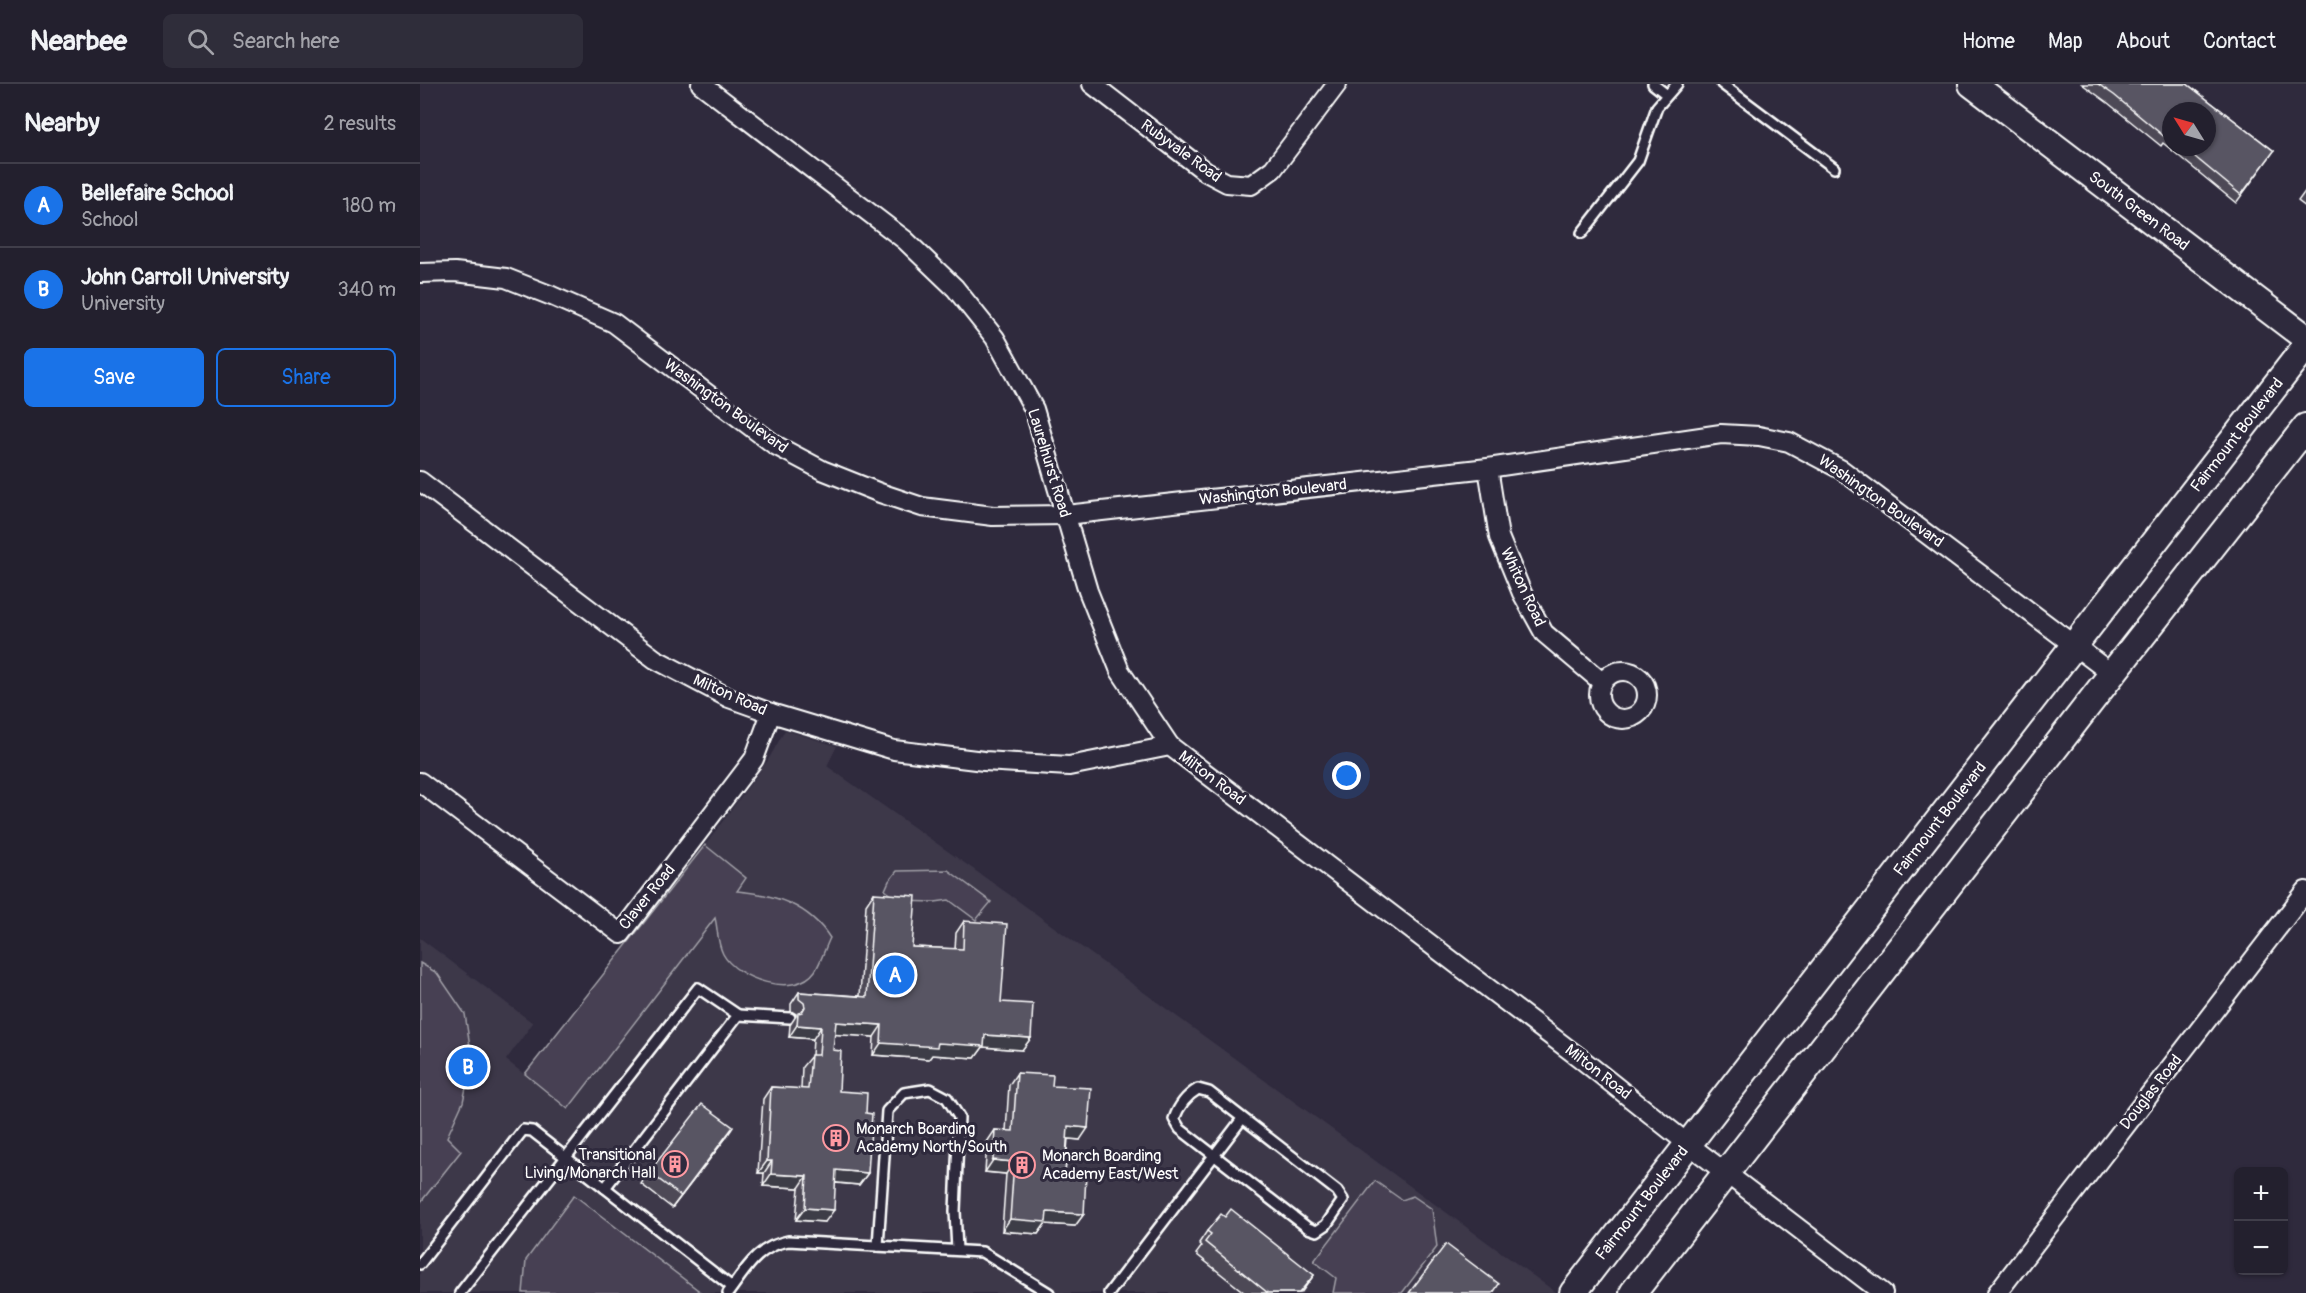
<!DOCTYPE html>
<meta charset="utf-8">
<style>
:root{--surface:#23202e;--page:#2f2d3a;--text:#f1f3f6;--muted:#a3a3aa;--line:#403e4a;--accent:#1a73e8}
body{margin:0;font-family:Pangolin,sans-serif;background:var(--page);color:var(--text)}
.controls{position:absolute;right:18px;bottom:18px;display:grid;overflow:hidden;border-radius:9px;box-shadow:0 2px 4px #0004}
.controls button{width:54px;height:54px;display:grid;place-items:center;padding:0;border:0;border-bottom:2px solid var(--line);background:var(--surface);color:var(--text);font:30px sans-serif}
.compass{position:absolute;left:1742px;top:18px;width:54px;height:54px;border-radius:50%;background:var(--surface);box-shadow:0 2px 4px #0004;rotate:307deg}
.you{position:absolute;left:927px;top:692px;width:21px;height:21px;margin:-15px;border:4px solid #fff;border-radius:50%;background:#1a73e8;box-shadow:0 0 0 9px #1a73e833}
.badge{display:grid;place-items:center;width:39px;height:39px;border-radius:50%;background:var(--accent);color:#fff;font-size:20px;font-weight:700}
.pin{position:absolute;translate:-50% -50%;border:3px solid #fff;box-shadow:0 2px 6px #0006}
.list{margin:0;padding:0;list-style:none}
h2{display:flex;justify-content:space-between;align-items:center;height:78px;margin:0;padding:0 24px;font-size:26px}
h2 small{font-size:20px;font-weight:400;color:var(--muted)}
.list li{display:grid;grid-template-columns:39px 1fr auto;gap:18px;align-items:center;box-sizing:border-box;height:84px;padding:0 24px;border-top:2px solid var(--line)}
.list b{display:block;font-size:22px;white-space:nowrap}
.list p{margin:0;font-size:20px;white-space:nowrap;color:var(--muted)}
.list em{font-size:20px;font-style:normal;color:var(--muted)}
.actions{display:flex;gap:12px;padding:18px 24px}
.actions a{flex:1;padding:14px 0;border:2px solid var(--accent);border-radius:9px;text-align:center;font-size:21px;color:var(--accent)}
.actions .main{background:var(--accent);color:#fff}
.icon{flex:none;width:33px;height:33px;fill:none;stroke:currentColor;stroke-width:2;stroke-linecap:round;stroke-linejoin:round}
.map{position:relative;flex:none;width:1886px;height:1209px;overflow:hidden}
header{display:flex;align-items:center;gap:36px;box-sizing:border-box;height:84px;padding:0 30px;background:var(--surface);border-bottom:2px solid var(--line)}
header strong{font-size:28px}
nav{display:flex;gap:33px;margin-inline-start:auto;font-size:21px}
.search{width:420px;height:54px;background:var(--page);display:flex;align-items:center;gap:15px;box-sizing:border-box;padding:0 21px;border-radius:9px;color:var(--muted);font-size:22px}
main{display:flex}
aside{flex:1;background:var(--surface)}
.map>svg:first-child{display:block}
</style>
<header>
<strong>Nearbee</strong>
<div class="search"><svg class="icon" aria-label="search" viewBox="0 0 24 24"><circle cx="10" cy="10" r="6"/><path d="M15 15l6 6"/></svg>Search here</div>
<nav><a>Home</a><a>Map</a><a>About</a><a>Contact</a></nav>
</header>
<main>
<aside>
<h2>Nearby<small>2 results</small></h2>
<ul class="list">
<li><span class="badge">A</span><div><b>Bellefaire School</b><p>School</p></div><em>180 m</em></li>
<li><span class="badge">B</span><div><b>John Carroll University</b><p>University</p></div><em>340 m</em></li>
</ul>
<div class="actions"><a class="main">Save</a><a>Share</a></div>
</aside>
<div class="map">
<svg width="1886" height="1209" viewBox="0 0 1886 1209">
<rect width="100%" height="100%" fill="#2f2a3d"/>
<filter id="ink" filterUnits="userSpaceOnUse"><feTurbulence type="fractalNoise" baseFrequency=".0167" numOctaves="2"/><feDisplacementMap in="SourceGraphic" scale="12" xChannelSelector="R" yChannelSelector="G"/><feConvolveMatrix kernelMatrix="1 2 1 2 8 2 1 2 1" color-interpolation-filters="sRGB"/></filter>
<g filter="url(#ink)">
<polygon fill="#3c3749" points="365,646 417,662 407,682 597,816 1137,1209 0,1209 0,854 113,939 86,976 148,1024 326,794 285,761 348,676"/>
<g fill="#464152" stroke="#a2a0a8" stroke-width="1.5">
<path d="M285,761l41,33 -9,13c37,3 72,14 93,47 -5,10 -9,24 -15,33 -20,28 -79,8 -92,-17 -6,-12 -5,-24 -8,-36l-147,191 -43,-35z"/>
<polygon points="528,786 571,818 556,836 529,816 515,818 480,817 465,806 469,797 477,787"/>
<polygon points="0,879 17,889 45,930 52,975 43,1018 27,1053 41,1067 0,1119"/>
<polygon points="955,1097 982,1116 993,1112 1012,1125 1017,1163 982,1209 913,1209 916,1194 894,1177"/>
<polygon points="154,1111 282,1209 103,1209 106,1176"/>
</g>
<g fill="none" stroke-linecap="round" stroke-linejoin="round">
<defs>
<g id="service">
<polyline points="1233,0 1247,11"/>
<polyline points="1302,0 1414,84"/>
<polyline points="1162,149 1218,77 1237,23 1257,0"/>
<polyline points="318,931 370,934"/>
<path d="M778,1005l11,3 128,99 6,9 -17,25 -9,6 -9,-3 -128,-99 -6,-10c5,-14 12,-23 24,-30z"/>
<polyline points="458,1162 467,1027 484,1009 510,1005 527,1014 539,1033 535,1127 537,1166"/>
<polyline points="0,1180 103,1046 112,1047 312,1203"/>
<polyline points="40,1209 278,904 318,931 185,1104"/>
<path d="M308,1209c18,-24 29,-46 60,-52l194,11 67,41"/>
<polyline points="689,1209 822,1035"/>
</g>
<g id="minor">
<polyline points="281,0 485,156 535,204 575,254 614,325 668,507 700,587 750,662"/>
<polyline points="672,0 786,88 807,99 831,101 853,85 917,0"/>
<polyline points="0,189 35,188 86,194 132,212 194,239 355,361 402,386 460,409 502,423 573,432 646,431 1068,384 1301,350 1339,352 1369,358 1422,386 1692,590"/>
<polyline points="1068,384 1079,453 1102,509 1124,549 1182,598"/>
<polyline points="0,397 235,575 309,614 351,629 474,666 564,677 649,682 750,662 1160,974 1268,1060 1463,1209"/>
<circle cx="1203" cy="611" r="24"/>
<polyline points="0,698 201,850 334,675 351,629"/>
<polyline points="1577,1209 1886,807"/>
</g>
<g id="secondary">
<polyline points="1552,0 1886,254"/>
<polyline points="1153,1209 1886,262"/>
<polyline points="1213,1209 1692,590 1886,343"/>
</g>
</defs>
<use href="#service" stroke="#fff" stroke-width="14"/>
<use href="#minor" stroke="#fff" stroke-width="22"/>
<use href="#secondary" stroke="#fff" stroke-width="30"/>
<use href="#service" stroke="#2f2a3d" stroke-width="9"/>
<use href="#minor" stroke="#2f2a3d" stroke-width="18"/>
<use href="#secondary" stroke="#2f2a3d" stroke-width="26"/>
</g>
<g fill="#4d4956" stroke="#fff" stroke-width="1.5" fill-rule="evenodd">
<path d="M1662,0h105l87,67 -38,52 -73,-60 -2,3 -53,-43zM1751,27l36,36h-36z"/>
<polygon points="1886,106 1886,123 1878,117"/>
<polygon points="454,809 492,863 535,865 536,849 544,837 581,918 611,954 602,966 563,963 555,974 512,971 509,975 453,971 454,953 414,950 413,966 419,1007 446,1029 448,1089 439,1101 415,1099 405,1138 376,1136 379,1104 343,1102 344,1089 338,1089 343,1015 351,1003 381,1005 382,983 392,971 393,955 369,953 370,941 376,932 376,930 371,927 371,920 379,908 440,912 446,821"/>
<polygon points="597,989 632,1002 660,1056 648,1055 645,1090 664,1130 655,1142 625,1140 618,1150 582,1147 586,1090 565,1088 567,1058 575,1046 586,1047 589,1001"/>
<polygon points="305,1055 252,1124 221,1100 229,1088"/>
<polygon points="805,1133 894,1191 881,1209 825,1209 776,1170 782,1162 779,1159 787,1147"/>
</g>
<g fill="#3e3c46" stroke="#fff" stroke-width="1.5">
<polygon points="416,938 462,941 454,953 407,950"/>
<polygon points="377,941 401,943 393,955 369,953"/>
<polygon points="565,951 611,954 602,966 563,963 555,974 512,971 509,975 453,971 461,959 518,959"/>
<polygon points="648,1042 668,1044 660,1056 640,1054"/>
<polygon points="313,1043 305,1055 252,1124 261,1112"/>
<polygon points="573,1076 594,1078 586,1090 565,1088"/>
<polygon points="347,1077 352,1077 344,1089 338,1089"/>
<polygon points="416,1086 448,1089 439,1101 408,1098"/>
<polygon points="351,1090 387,1092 379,1104 343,1102"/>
<polygon points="385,1124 414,1126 405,1138 376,1136"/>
<polygon points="627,1128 664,1130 655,1142 625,1140 618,1150 582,1147 590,1135"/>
</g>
<g fill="#595564" stroke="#fff" stroke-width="1.5">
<polygon points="1678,0 1767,0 1854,67 1821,111 1763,63 1787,63 1787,27 1751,27 1751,53 1749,51 1746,54 1694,11"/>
<polygon points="454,809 496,812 492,863 543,865 544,837 587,840 581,918 613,920 611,954 565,951 564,962 518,959 517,963 461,959 462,941 416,938 413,966 421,967 419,1007 447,1009 446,1029 452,1030 448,1089 416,1086 414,1126 385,1124 387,1092 351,1090 352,1077 347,1077 351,1003 388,1005 391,971 399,971 401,943 377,941 378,929 382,928 385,923 384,919 379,915 379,908 447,913"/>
<polygon points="597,989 633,991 632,1002 671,1004 668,1044 648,1042 645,1090 666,1091 664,1130 627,1128 626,1138 590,1135 594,1078 573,1076 575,1046 593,1047"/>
<polygon points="282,1020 313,1043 261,1112 229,1088"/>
<polygon points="811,1125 894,1191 879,1209 848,1209 785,1158 791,1150 787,1147 801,1130 805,1133"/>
<polygon points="1026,1160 1079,1200 1073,1209 989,1209"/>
</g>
</g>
<defs>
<symbol id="building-ring" viewBox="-11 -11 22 22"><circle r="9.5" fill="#2f2a3d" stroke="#ff9aa2" stroke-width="1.5"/><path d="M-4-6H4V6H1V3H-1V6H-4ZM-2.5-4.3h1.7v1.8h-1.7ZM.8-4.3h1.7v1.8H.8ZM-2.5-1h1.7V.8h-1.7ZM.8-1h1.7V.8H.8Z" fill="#ff9aa2"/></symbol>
</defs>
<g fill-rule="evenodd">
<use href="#building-ring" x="401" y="1039" width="30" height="30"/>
<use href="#building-ring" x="240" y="1065" width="30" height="30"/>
<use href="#building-ring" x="587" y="1066" width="30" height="30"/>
</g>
<g text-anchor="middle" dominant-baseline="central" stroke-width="6" stroke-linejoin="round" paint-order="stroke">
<g font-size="16" fill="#fff" stroke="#2f2a3d">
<text transform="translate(761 67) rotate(36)">Rubyvale Road</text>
<text transform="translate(1719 127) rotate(37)">South Green Road</text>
<text transform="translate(306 322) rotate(36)">Washington Boulevard</text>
<text transform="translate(1817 351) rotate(-52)">Fairmount Boulevard</text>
<text transform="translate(629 379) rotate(73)">Laurelhurst Road</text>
<text transform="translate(853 408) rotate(-6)">Washington Boulevard</text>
<text transform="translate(1461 417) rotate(35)">Washington Boulevard</text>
<text transform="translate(1103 503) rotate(65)">Whiton Road</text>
<text transform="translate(310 611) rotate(24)">Milton Road</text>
<text transform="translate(792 694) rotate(37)">Milton Road</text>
<text transform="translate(1520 735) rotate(-52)">Fairmount Boulevard</text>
<text transform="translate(227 813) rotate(-51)">Claver Road</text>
<text transform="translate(1178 988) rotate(38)">Milton Road</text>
<text transform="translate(1731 1008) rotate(-52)">Douglas Road</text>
<text transform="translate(1222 1119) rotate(-52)">Fairmount Boulevard</text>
</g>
<g font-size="16" fill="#fff" stroke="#2f2a3d" text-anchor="start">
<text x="436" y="1045">Monarch Boarding<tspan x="436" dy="18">Academy North/South</tspan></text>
<text x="236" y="1071" text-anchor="end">Transitional<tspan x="236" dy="18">Living/Monarch Hall</tspan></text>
<text x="622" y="1072">Monarch Boarding<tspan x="622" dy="18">Academy East/West</tspan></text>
</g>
</g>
</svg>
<div class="controls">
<button>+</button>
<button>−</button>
</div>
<svg class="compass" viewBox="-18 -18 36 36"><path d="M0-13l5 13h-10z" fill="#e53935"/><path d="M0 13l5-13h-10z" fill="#a3a3aa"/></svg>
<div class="you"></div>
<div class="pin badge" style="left:475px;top:891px">A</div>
<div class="pin badge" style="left:48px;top:983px">B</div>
</div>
</main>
